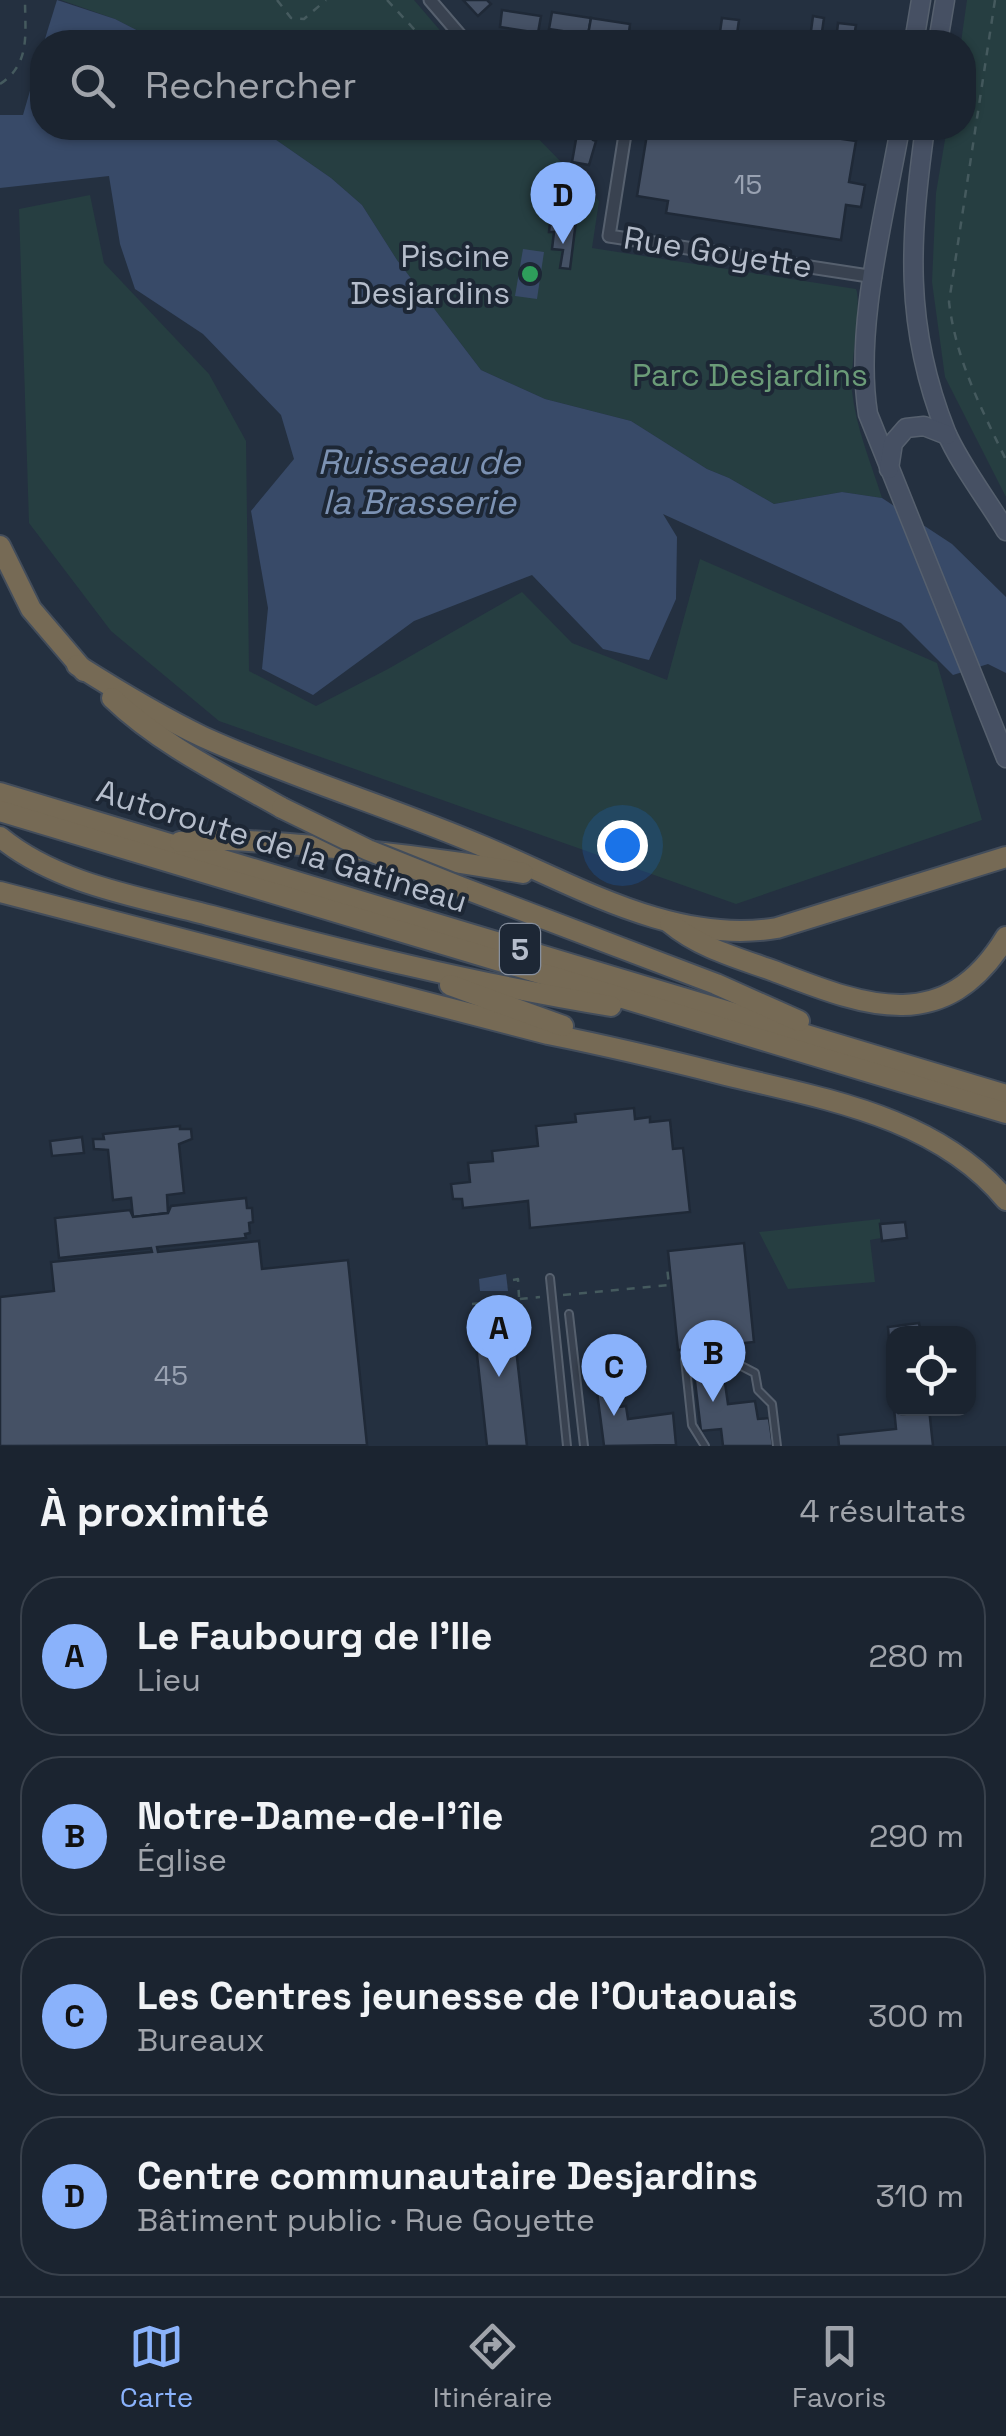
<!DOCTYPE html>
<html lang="fr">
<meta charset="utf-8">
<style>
:root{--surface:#1b2430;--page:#242c38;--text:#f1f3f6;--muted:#a0a4ab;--line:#39414c;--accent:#8ab2fb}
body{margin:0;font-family:"Space Grotesk",sans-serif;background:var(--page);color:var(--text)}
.controls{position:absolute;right:30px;bottom:30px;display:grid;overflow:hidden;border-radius:20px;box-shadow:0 2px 8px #0004}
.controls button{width:90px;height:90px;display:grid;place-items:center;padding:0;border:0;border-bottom:2px solid var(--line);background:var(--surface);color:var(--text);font:50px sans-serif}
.you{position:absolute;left:622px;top:845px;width:35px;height:35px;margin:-25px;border:8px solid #fff;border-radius:50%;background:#1a73e8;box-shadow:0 0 0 15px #1a73e833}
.badge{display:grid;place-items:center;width:65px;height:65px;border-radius:50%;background:var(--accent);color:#111;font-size:32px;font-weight:700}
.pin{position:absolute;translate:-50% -82px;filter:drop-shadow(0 2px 5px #0008)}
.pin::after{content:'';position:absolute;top:52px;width:35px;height:30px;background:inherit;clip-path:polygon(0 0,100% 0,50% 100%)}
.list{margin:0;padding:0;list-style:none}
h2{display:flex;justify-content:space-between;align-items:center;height:130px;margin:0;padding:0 40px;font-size:42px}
h2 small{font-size:32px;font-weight:400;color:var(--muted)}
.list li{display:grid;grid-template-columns:65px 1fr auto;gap:30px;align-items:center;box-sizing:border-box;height:160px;margin:0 20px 20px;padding:0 20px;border:2px solid var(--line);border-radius:40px}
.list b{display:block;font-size:38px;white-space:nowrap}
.list p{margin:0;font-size:32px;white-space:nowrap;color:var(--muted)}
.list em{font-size:32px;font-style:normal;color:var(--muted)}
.icon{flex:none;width:55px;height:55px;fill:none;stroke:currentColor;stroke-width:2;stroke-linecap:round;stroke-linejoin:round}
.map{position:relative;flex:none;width:1006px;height:1446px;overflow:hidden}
.search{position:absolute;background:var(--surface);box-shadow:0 2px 8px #0004;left:30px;right:30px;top:30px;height:110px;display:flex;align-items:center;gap:25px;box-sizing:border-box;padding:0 35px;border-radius:40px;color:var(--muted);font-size:38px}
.sheet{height:850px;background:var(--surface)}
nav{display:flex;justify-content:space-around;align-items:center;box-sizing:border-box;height:140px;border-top:2px solid var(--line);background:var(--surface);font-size:28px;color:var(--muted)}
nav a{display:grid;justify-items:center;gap:5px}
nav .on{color:var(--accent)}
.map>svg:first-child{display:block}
</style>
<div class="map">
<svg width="1006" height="1446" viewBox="0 0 1006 1446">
<rect width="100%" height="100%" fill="#243040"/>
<g fill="#263e41">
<polygon points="61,0 414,0 450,42 160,42 115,19"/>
<polygon points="967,0 1006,0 1006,497 945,377 932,282 936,193 947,128 964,128 964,42 961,42"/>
<path d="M259,128h269l71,73 -7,47 264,41c6,13 -6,78 -4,102 4,37 19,72 30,107l-40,-6 -68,12 -45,-26 -22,-9 -76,-48 -86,-22 -64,-29 -84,-110 -35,-55 -31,-27z"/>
<polygon points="90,195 104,263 209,374 246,441 249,671 316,706 388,669 522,592 572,643 667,680 700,559 937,663 982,820 736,904 219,721 111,631 29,523 19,209"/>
<polygon points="880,1219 881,1238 870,1240 875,1282 788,1289 759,1232"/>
</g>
<g fill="#384a68">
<polygon points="57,0 115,19 160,42 44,42"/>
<polygon points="42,49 42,128 259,128 331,178 362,205 397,260 481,370 545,399 631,421 707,469 729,478 774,504 842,492 882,498 952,544 1006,597 1006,673 988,664 953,675 901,623 663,514 677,537 676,599 649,660 603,649 532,575 414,621 313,695 262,669 268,608 251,511 294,459 281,415 203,334 135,289 120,244 109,176 0,188 0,115 23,115"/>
<polygon points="523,249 544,252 537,299 515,296"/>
<polygon points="506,1274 508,1291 480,1291 479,1279"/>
</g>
<g fill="#455165" stroke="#1f2937" stroke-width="2.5">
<polygon points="463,0 487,0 491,4 478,16"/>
<polygon points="502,10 541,16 538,33 500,27"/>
<polygon points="552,12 591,18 588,35 549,29"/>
<polygon points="813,16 824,18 822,32 811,31"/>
<polygon points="591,18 630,24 628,41 588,35"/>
<polygon points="722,18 739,20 737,34 720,32"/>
<polygon points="838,23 856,25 853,42 836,41"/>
<polygon points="646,33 668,36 667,42 645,42"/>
<polygon points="819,34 835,36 834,42 817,42"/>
<polygon points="578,128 595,128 593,140 596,141 589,165 572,162"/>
<polygon points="648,128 767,128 856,141 849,182 865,185 861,207 846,205 841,240 666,213 668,201 637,196"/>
<polygon points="556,219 576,221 570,269 560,268 563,250 552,249 554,232 549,232 550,223 556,223"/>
<polygon points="634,1108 635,1119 650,1117 650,1122 670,1120 673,1149 683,1148 690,1212 530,1228 528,1201 463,1208 462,1199 453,1199 451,1184 470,1182 468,1163 493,1161 492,1151 538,1146 536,1126 576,1122 575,1114"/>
<polygon points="180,1126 180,1129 191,1129 192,1139 179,1144 184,1193 167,1195 168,1213 133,1217 131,1198 113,1200 108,1150 94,1149 93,1139 104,1139 103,1134"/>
<polygon points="82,1137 84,1153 52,1156 50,1141"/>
<polygon points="246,1198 247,1208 252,1208 253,1222 249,1223 250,1233 245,1234 246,1238 157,1247 158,1252 259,1241 262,1269 348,1260 367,1445 0,1446 0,1297 54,1291 51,1262 152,1252 151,1248 59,1258 55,1218 130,1210 133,1217 168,1213 171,1206"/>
<polygon points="905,1222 907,1238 882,1241 880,1224"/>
<polygon points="744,1243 754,1342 678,1350 668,1251"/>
<polygon points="511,1304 527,1446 487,1446 472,1309"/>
<polygon points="919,1323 921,1334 894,1334 894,1401 888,1327"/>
<polygon points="722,1362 728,1404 755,1401 758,1419 769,1418 773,1446 723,1446 721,1429 701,1431 693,1365"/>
<polygon points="614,1382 618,1407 626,1406 628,1419 673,1413 676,1445 604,1446 596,1384"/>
<polygon points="894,1408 929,1408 933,1446 839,1446 838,1435 896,1429"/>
</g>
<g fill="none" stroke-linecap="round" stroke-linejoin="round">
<defs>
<g id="lane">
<polyline points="550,1278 567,1446"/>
<polyline points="569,1314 584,1446"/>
<polyline points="705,1446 692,1425 685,1359 722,1356 755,1373 758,1390 772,1404 777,1446"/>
</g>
<g id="street">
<polyline points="430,0 466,42"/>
<polyline points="626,128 609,236 875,277"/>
</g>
<g id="secondary">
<polyline points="914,42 921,0"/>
<polyline points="938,42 945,0"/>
<path d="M900,128c-15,87 -46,199 -32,286l138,344"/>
<path d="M925,128c-15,111 -22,196 21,304 13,31 42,69 60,99"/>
<polyline points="889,469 893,443 906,428 924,426 947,435"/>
</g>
<g id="highway">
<polyline points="0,546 31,609 84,671"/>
<path d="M77,665c41,26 82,51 126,72 93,42 191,71 284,111 90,38 188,97 290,80l229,-71"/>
<path d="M112,698c49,47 112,77 170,110"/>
<polyline points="0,793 1006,1095"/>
<polyline points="0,811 1006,1113"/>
<path d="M0,837c58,48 141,60 212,79 132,35 264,68 399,90"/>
<path d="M180,842c42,-5 80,0 122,3 75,6 147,15 221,28"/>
<polyline points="458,886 716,984 799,1021"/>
<path d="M0,892l548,142c60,12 119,26 178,41 99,24 212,42 280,125"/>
<path d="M670,923c30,25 68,35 104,48 89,34 170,68 232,-34"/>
<polyline points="450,985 563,1026"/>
</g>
</defs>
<use href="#lane" stroke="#56606e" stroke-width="10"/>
<use href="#street" stroke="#56606e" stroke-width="15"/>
<use href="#secondary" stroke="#56606e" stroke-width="21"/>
<use href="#highway" stroke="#434d5b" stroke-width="24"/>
<g stroke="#455a5e" stroke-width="2.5" stroke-dasharray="8 8" stroke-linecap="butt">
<polyline points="277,0 291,18 304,19 326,0"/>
<polyline points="387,0 426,42"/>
<path d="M995,0l-46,302c7,58 32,106 57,158"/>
<path d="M0,84c31,-20 25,-51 25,-84"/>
<polyline points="513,1280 518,1279 519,1297"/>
<polyline points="563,1295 669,1285 667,1267"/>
<polyline points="472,1304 540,1297"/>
</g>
<use href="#lane" stroke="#394250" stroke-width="6"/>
<use href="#street" stroke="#394250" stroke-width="11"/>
<use href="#secondary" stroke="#465063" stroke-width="18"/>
<use href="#highway" stroke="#766a55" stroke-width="20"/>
<defs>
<polyline id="highway-bridge" points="282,808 368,850 458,886"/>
</defs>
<use href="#highway-bridge" stroke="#434d5b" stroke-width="24" stroke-linecap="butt"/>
<use href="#highway-bridge" stroke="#766a55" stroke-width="20"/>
</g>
<circle fill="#2e9e5b" stroke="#1d2735" stroke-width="4" cx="530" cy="274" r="10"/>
<g text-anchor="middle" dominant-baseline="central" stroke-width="8" stroke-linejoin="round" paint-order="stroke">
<g font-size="28" fill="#99a2b2">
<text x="748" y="184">15</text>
<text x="171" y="1375">45</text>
</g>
<rect fill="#1d2735" stroke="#87909e" stroke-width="2.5" x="500" y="924" width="40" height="50" rx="8"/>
<g font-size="30" font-weight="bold" fill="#b5bdcb">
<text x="520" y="949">5</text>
</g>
<g font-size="32" fill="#b5bdcb" stroke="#1d2735">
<text transform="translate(718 252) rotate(9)">Rue Goyette</text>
<text transform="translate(282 846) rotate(17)">Autoroute de la Gatineau</text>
</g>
<g font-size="32" fill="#b5bdcb" stroke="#1d2735" text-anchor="end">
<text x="510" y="256">Piscine<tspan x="510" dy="37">Desjardins</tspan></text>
</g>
<g font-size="32" fill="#6b9c78" stroke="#1d2735">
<text x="750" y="375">Parc Desjardins</text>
</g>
<g font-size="35" font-style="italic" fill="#7c92b3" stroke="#1d2735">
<text x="419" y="462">Ruisseau de<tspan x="419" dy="40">la Brasserie</tspan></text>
</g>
</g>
</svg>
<div class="controls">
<button><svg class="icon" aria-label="locate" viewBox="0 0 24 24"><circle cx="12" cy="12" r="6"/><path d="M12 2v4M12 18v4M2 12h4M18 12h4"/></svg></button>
</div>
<div class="you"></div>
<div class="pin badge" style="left:499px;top:1377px">A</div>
<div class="pin badge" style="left:713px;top:1402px">B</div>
<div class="pin badge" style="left:614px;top:1416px">C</div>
<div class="pin badge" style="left:563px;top:244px">D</div>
<div class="search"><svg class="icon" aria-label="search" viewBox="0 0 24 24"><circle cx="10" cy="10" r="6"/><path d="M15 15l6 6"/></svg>Rechercher</div>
</div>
<section class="sheet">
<h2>À proximité<small>4 résultats</small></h2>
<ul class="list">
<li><span class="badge">A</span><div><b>Le Faubourg de l'Ile</b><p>Lieu</p></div><em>280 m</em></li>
<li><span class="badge">B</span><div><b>Notre-Dame-de-l'île</b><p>Église</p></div><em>290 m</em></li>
<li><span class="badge">C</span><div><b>Les Centres jeunesse de l'Outaouais</b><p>Bureaux</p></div><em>300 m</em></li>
<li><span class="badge">D</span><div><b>Centre communautaire Desjardins</b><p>Bâtiment public · Rue Goyette</p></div><em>310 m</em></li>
</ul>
</section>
<nav>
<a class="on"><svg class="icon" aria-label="map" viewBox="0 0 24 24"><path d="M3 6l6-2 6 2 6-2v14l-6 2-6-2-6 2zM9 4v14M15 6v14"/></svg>Carte</a>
<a><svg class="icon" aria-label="directions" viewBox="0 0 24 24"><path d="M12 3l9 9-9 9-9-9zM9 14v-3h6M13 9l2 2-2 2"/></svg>Itinéraire</a>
<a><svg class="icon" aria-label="saved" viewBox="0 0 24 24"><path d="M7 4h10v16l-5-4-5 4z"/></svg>Favoris</a>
</nav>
